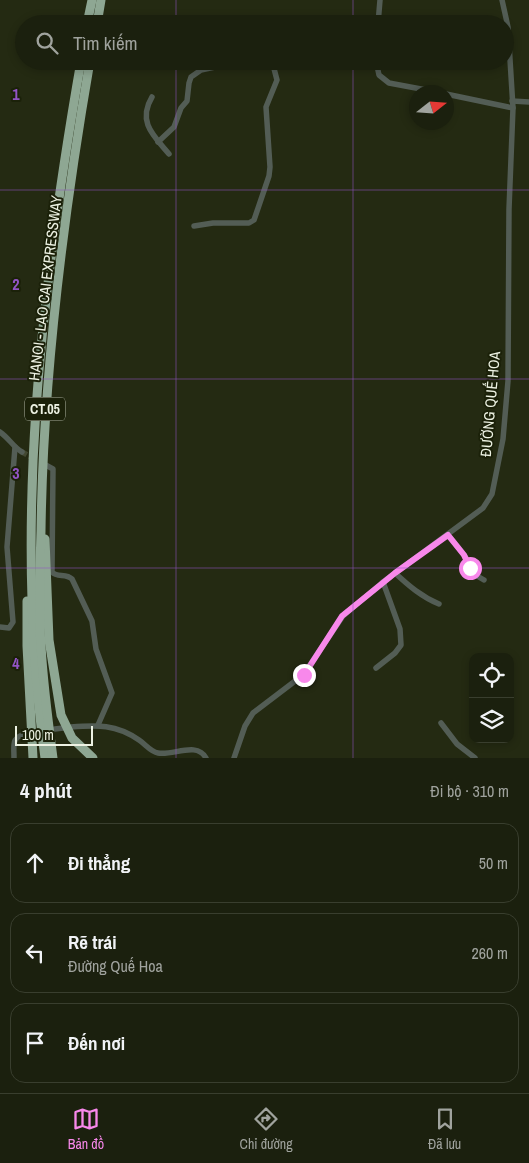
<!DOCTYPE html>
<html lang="vi">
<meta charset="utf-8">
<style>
:root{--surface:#1b200e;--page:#242817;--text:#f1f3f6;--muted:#a0a39e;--line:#393e2e;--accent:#f888eb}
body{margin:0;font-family:"Archivo Narrow",sans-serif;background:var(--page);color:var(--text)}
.controls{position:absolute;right:15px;bottom:15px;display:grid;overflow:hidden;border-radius:10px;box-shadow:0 2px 8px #0003}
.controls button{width:45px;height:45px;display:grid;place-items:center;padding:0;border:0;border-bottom:1px solid var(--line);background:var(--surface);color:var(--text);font:25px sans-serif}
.compass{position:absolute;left:409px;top:85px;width:45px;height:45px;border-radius:50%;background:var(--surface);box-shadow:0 2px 8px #0003;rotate:73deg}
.scale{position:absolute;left:15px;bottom:12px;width:78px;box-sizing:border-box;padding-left:5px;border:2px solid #edf2e3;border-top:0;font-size:14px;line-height:18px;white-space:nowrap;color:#edf2e3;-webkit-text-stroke:4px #1b2109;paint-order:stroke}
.stop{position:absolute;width:15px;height:15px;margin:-11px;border:4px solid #f888eb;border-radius:50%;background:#fff}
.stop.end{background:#f888eb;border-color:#fff;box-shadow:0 1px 5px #0008}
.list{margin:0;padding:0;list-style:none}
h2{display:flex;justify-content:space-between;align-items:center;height:65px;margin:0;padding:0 20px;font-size:21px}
h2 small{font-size:16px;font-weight:400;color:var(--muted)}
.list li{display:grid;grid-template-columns:32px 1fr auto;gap:15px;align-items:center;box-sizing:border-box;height:80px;margin:0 10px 10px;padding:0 10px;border:1px solid var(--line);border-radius:15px}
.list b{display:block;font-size:19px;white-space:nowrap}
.list p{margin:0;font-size:16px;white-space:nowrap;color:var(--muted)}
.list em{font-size:16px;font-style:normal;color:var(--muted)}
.icon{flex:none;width:28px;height:28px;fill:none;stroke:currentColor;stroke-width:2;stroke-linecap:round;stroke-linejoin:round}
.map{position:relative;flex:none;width:529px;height:758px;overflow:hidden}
.search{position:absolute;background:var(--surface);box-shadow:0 2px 8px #0003;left:15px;right:15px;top:15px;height:55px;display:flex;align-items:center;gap:12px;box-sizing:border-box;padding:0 18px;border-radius:28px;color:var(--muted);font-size:19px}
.sheet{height:335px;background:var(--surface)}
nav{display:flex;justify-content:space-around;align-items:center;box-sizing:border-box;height:70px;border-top:1px solid var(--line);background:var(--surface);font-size:14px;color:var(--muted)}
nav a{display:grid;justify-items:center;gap:2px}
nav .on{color:var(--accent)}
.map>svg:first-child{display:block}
</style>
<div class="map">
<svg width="529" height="758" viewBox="0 0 529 758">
<rect width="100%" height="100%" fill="#242a12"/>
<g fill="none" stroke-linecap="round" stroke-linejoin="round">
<polyline stroke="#424831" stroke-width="5.5" stroke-dasharray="5.5 3" stroke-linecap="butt" points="22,452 36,460"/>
<g stroke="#535d55" stroke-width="5.5">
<polyline points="306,24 312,21 340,24"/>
<polyline points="378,24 380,0"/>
<polyline points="376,61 379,75 389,83 437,92"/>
<polyline points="446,94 513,108"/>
<path d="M152,97c-15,25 2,39 17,57"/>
<polyline points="512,101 529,102"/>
<polyline points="158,142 174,127 181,108 187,101 189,83 191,77 201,70 215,67 229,61"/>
<polyline points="194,226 213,223 249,223 254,220 269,176 270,167 266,107 277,80 272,61"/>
<path d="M0,432c9,6 13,15 22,20"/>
<path d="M42,463l11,6 -1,103c5,6 14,1 20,7l20,42 4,28 16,44 -14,32"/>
<path d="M448,535c5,6 11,13 16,20 7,9 8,20 20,25"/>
<path d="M395,573c14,13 27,24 44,31"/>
<polyline points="0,627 9,628 13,622 7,547 15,447"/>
<polyline points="376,668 395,653 401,645 400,629 383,582"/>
<polyline points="441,723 457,744 475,758"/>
<path d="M71,727c26,-2 45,-3 68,13 6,4 12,12 19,13 15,3 39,-12 48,5"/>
<polyline points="55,729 63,728"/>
<path d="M14,758c0,-15 -3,-20 13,-25"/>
<polyline points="234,758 245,726 253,713 303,675 343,616 383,582 483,508 492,494 503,439 508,381 509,209 513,108 508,27 502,0"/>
</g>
<g stroke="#8ea793" stroke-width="9">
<polyline points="87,24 92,0"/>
<polyline points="97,24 101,0"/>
<polyline points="45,539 49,640 61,715 72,738 93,758"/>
<polyline points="27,601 27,646 33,758"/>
<path d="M45,758c-32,-231 -4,-468 36,-697"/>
<path d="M53,758c-5,-37 -10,-75 -12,-113 -3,-38 -1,-76 0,-114 2,-157 22,-314 49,-470"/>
</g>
</g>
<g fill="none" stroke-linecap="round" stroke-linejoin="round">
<polyline stroke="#f888eb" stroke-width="6" points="304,675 342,616 395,573 448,535 464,555 470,568"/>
</g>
<path fill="none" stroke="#9254c6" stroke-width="1" stroke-opacity="0.55" d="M176,0v24M353,0v24M176,61v697M353,61v697M0,190h529M0,379h529M0,568h529"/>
<g text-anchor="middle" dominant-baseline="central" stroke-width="4" stroke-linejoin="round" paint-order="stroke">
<rect fill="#1b2109" stroke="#aeb3a2" stroke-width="1" x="25" y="397.5" width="40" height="23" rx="4"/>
<g font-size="14" font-weight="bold" fill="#edf2e3">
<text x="45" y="409">CT.05</text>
</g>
<g font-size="15" fill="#edf2e3" stroke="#1b2109">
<text transform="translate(45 288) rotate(-83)">HANOI - LAO CAI EXPRESSWAY</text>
<text transform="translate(490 404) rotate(-85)">ĐƯỜNG QUẾ HOA</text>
</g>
</g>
<g font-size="16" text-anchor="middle" font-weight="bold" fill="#9254c6" stroke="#1b2109" stroke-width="4" stroke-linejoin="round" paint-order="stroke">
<text x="16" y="100">1</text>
<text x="16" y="290">2</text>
<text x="16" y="479">3</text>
<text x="16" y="669">4</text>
</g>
</svg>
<div class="controls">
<button><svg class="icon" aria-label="locate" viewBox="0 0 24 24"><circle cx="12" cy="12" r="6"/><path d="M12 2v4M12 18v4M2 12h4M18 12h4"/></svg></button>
<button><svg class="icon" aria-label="layers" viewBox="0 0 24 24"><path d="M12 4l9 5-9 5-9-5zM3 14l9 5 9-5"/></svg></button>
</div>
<svg class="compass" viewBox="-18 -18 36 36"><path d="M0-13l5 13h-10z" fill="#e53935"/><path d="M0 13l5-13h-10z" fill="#a0a39e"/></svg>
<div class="scale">100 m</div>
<div class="stop" style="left:470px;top:568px"></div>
<div class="stop end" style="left:304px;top:675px"></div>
<div class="search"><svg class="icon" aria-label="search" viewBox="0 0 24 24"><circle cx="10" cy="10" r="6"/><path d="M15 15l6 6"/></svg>Tìm kiếm</div>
</div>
<section class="sheet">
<h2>4 phút<small>Đi bộ · 310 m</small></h2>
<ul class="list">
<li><svg class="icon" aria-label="ahead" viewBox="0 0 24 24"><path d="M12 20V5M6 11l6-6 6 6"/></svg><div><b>Đi thẳng</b></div><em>50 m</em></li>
<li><svg class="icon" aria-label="left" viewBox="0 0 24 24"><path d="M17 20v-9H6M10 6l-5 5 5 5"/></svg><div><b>Rẽ trái</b><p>Đường Quế Hoa</p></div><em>260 m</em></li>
<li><svg class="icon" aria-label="arrive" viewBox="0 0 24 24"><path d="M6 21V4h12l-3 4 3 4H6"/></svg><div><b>Đến nơi</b></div></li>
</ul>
</section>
<nav>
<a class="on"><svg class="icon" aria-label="map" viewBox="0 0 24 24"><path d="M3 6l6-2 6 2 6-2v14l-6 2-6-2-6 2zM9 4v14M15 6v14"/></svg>Bản đồ</a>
<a><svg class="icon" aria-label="directions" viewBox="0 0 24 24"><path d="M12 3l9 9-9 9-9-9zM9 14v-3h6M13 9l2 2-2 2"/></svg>Chỉ đường</a>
<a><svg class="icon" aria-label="saved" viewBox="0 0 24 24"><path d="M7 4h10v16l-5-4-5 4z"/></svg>Đã lưu</a>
</nav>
